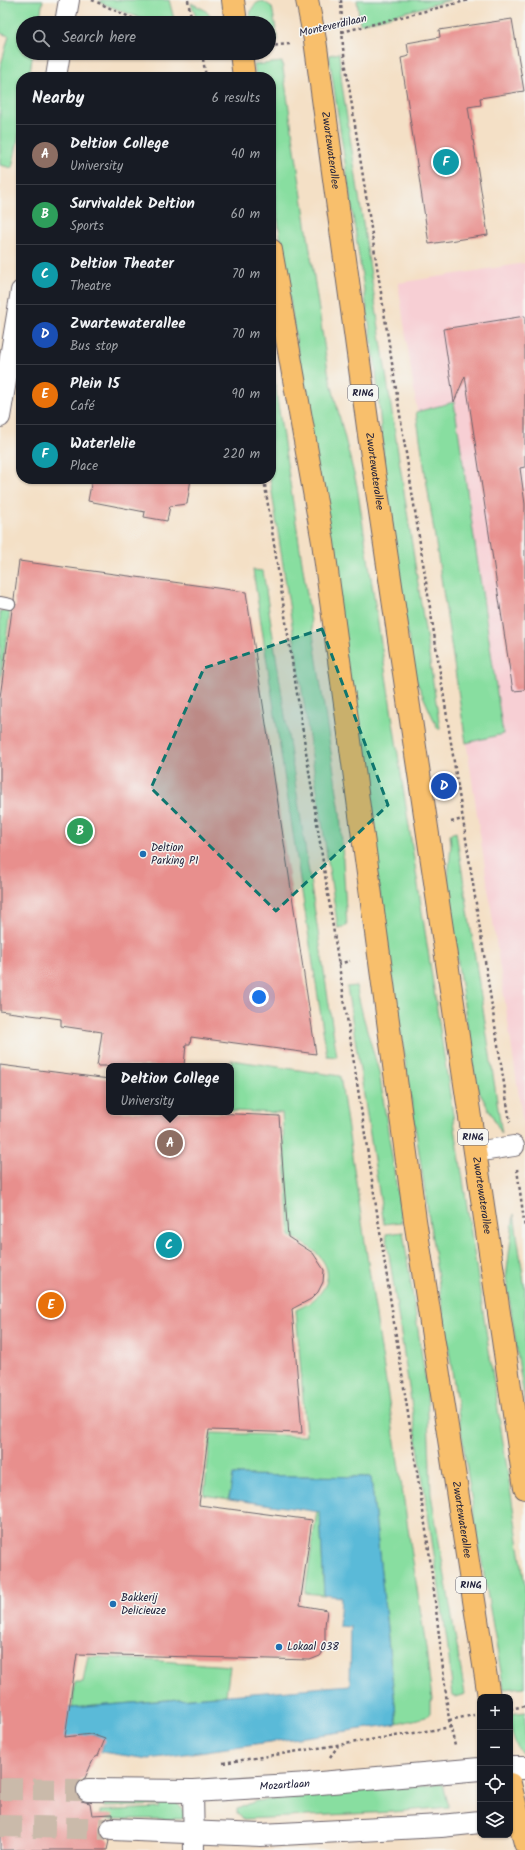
<!DOCTYPE html>
<meta charset="utf-8">
<style>
:root{--surface:#171b24;--page:#20242c;--text:#f1f3f6;--muted:#9ea1a6;--line:#363941;--accent:#1f6fb2}
body{margin:0;font-family:Kalam,sans-serif;background:var(--page);color:var(--text)}
.controls{position:absolute;right:12px;bottom:12px;display:grid;overflow:hidden;border-radius:8px;box-shadow:0 1px 3px #0004}
.controls button{width:36px;height:36px;display:grid;place-items:center;padding:0;border:0;border-bottom:1px solid var(--line);background:var(--surface);color:var(--text);font:20px sans-serif}
.you{position:absolute;left:259px;top:997px;width:14px;height:14px;margin:-10px;border:3px solid #fff;border-radius:50%;background:#1a73e8;box-shadow:0 0 0 6px #1a73e833}
.badge{display:grid;place-items:center;width:26px;height:26px;border-radius:50%;background:var(--accent);color:#fff;font-size:13px;font-weight:700}
.pin{position:absolute;translate:-50% -50%;border:2px solid #fff;box-shadow:0 1px 4px #0006}
.popup{position:absolute;left:106px;top:1063px;width:128px;height:52px;box-sizing:border-box;display:grid;place-content:center;border-radius:8px;background:var(--surface);filter:drop-shadow(0 1px 3px #0005);font-size:13px;white-space:nowrap;color:var(--muted)}
.popup b{font-size:15px;color:var(--text)}
.popup::after{content:'';position:absolute;left:50%;top:100%;margin-left:-8px;border:8px solid transparent;border-top-color:var(--surface)}
.list{margin:0;padding:0;list-style:none}
h2{display:flex;justify-content:space-between;align-items:center;height:52px;margin:0;padding:0 16px;font-size:17px}
h2 small{font-size:13px;font-weight:400;color:var(--muted)}
.list li{display:grid;grid-template-columns:26px 1fr auto;gap:12px;align-items:center;box-sizing:border-box;height:60px;padding:0 16px;border-top:1px solid var(--line)}
.list b{display:block;font-size:15px;white-space:nowrap}
.list p{margin:0;font-size:13px;white-space:nowrap;color:var(--muted)}
.list em{font-size:13px;font-style:normal;color:var(--muted)}
.icon{flex:none;width:22px;height:22px;fill:none;stroke:currentColor;stroke-width:2;stroke-linecap:round;stroke-linejoin:round}
.map{position:relative;flex:none;width:525px;height:1850px;overflow:hidden}
.search{position:absolute;background:var(--surface);box-shadow:0 1px 3px #0004;left:16px;top:16px;width:260px;height:44px;display:flex;align-items:center;gap:10px;box-sizing:border-box;padding:0 14px;border-radius:22px;color:var(--muted);font-size:15px}
.panel{position:absolute;background:var(--surface);box-shadow:0 1px 3px #0004;left:16px;top:72px;width:260px;height:412px;border-radius:16px}
.map>svg:first-child{display:block}
</style>
<div class="map">
<svg width="525" height="1850" viewBox="0 0 525 1850">
<rect width="100%" height="100%" fill="#f6f6f2"/>
<filter id="ink" filterUnits="userSpaceOnUse"><feTurbulence type="fractalNoise" baseFrequency=".025" numOctaves="2"/><feDisplacementMap in="SourceGraphic" scale="8" xChannelSelector="R" yChannelSelector="G"/><feConvolveMatrix kernelMatrix="1 2 1 2 8 2 1 2 1" color-interpolation-filters="sRGB"/></filter>
<filter id="wash" filterUnits="userSpaceOnUse"><feTurbulence type="fractalNoise" baseFrequency=".012" numOctaves="4" result="noise"/><feDisplacementMap in="SourceGraphic" scale="16" xChannelSelector="R" yChannelSelector="G"/><feGaussianBlur stdDeviation="0.9" result="paint"/><feColorMatrix in="noise" values="0 0 0 0 0 0 0 0 0 0 0 0 0 0 0 0 0 1.4 0 .05"/><feComposite in="paint" operator="in"/></filter>
<g filter="url(#wash)">
<rect width="100%" height="100%" fill="#f4e0c6"/>
<polygon fill="#f7cfd4" points="525,263 525,1137 398,283"/>
<g fill="#88dea0" stroke="#55806e">
<polygon points="0,0 43,0 39,23 23,23 23,53 33,53 29,77 21,77 21,125 12,168 0,165 0,68 9,36 0,33"/>
<polygon points="102,0 169,0 175,23 153,23 99,2"/>
<polygon points="357,0 450,0 360,24"/>
<path d="M263,1l9,6 6,33 -9,2v-19h-20c1,-10 2,-20 14,-22z"/>
<polygon points="191,3 205,10 216,23 198,23"/>
<polygon points="339,53 342,85 440,728 438,729 414,676 386,488 376,370 329,55"/>
<polygon points="282,62 328,371 357,486 525,1586 525,1687 504,1689 476,1529 271,175 271,77 256,77 254,65"/>
<polygon points="271,358 340,812 347,926 338,928 270,479"/>
<polygon points="454,402 503,734 466,743 416,412"/>
<polygon points="253,570 263,571 337,1057 327,1056"/>
<polygon points="0,611 10,611 0,684"/>
<polygon points="456,832 502,1134 476,1086 447,889 451,845 450,834"/>
<polygon points="356,986 363,1016 379,1072 402,1222 384,1224 347,987"/>
<path d="M231,1060l109,16 86,572 6,52 -2,1v12l-4,4 -29,7 -26,-247 -137,-2 -5,24 -25,-4 7,-62 95,3 -10,-126c5,-3 12,-5 16,-9 33,-27 7,-52 -22,-65l-8,-123 -51,-2z"/>
<polygon points="514,1214 525,1289 525,1405 506,1278"/>
<polygon points="403,1232 427,1389 431,1494 465,1694 455,1697 453,1696 447,1641 386,1234"/>
<polygon points="317,1511 320,1511 324,1595 305,1593"/>
<polygon points="88,1656 230,1666 226,1695 72,1708 75,1682 83,1682"/>
<path d="M525,1712v43c-12,-6 -15,-29 -15,-41z"/>
<polygon points="443,1784 449,1807 392,1812 244,1819 237,1814 237,1809 256,1801"/>
<polygon points="84,1796 175,1801 182,1809 185,1816 182,1819 100,1819 100,1811 159,1808 160,1805 104,1807 104,1804 87,1804 84,1802"/>
</g>
<path fill="#5abad8" stroke="#3e6e8a" d="M233,1475l138,2 26,247 -248,35 -48,-7c6,-13 -5,-21 -17,-16l-5,12 -79,-51 72,11 278,-23 1,-58 -12,-1 2,-29 -17,-2 -4,-83 -91,-13z"/>
<g id="blocks">
<g fill="#e88f8d">
<polygon points="512,19 524,91 480,98 481,105 468,107 488,235 429,244 401,58 409,56 407,43 440,37 439,30"/>
<polygon points="525,316 525,467 520,468 525,504 525,690 513,691 465,376 454,402 443,329"/>
<polygon points="92,479 191,479 187,504 170,506 167,521 144,517 145,512 88,501"/>
<polygon points="19,561 246,592 316,1054 191,1037 190,1044 186,1044 184,1066 97,1066 102,1032 61,1026 61,1019 0,1011 0,697 12,610 16,605 14,599"/>
<polygon points="0,1065 109,1079 109,1112 195,1112 279,1116 288,1237 313,1253 324,1270 323,1282 318,1292 311,1299 292,1309 302,1433 209,1430 199,1505 312,1520 300,1605 327,1610 325,1626 325,1649 320,1656 310,1660 77,1654 65,1737 91,1734 105,1739 98,1756 94,1758 85,1778 77,1783 76,1790 77,1796 81,1801 90,1803 92,1815 113,1814 113,1817 107,1818 102,1822 100,1828 101,1835 109,1841 107,1850 0,1850"/>
</g>
</g>
</g>
<g filter="url(#ink)">
<use href="#blocks" fill-opacity="0" stroke="#6c646c" stroke-width="1"/>
<g fill="none" stroke-linecap="round" stroke-linejoin="round">
<g stroke="#cabaaa" stroke-width="22" stroke-dasharray="22 11" stroke-linecap="butt">
<polyline points="0,1789 88,1790"/>
<polyline points="0,1826 112,1829"/>
</g>
<defs>
<polyline id="service" points="0,602 10,604"/>
<g id="minor">
<polyline points="65,23 69,0"/>
<polyline points="56,77 60,53"/>
<polyline points="0,417 21,291"/>
<polyline points="475,1152 514,1146"/>
<polyline points="193,1791 194,1850"/>
</g>
<g id="tertiary">
<polyline points="510,1768 525,1768"/>
<path id="s1" d="M88,1790l105,1 116,-7 171,-15"/>
<polyline points="112,1829 261,1835 441,1826 480,1822"/>
</g>
<g id="primary">
<polyline points="233,0 236,23"/>
<path id="s2" d="M307,0l8,40 59,431 151,1017"/>
<polyline points="241,53 244,77"/>
<path id="s3" d="M271,250l52,292 92,678 74,477"/>
<polyline points="510,1784 525,1843"/>
</g>
</defs>
<use href="#service" stroke="#6c646c" stroke-width="12"/>
<use href="#minor" stroke="#6c646c" stroke-width="22"/>
<use href="#tertiary" stroke="#6c646c" stroke-width="24"/>
<use href="#primary" stroke="#6c646c" stroke-width="24"/>
<g stroke="#6c646c" stroke-width="2.5" stroke-dasharray="3 3" stroke-linecap="butt">
<polyline points="92,0 143,23"/>
<polyline points="188,0 192,23"/>
<polyline points="341,0 343,48 510,1122"/>
<polyline points="342,32 469,0"/>
<polyline points="269,46 290,44"/>
<polyline points="202,53 206,77"/>
<polyline points="264,479 429,1550 449,1720 455,1746"/>
<polyline points="451,822 463,819"/>
<polyline points="338,964 350,961"/>
<polyline points="517,1169 525,1228"/>
<polyline points="510,1709 525,1706"/>
<polyline points="449,1720 474,1715"/>
<polyline points="330,1757 338,1746"/>
<polyline points="223,1763 452,1727"/>
</g>
<use href="#service" stroke="#fff" stroke-width="10"/>
<use href="#minor" stroke="#fff" stroke-width="20"/>
<use href="#tertiary" stroke="#fff" stroke-width="22"/>
<use href="#primary" stroke="#f8bf6c" stroke-width="22"/>
</g>
</g>
<path fill="#0f766e" fill-opacity="0.2" stroke="#0f766e" stroke-width="3" stroke-dasharray="8 5" stroke-linejoin="round" d="M322,629l66,176 -112,106 -125,-123 53,-120z"/>
<g fill="#1f6fb2" stroke="#f6f6f2" stroke-width="1.5">
<circle cx="143" cy="854" r="4"/>
<circle cx="113" cy="1604" r="4"/>
<circle cx="279" cy="1647" r="4"/>
</g>
<g text-anchor="middle" dominant-baseline="central" stroke-width="3" stroke-linejoin="round" paint-order="stroke">
<g fill="#f6f6f2" stroke="#626272" stroke-width="1">
<rect x="348" y="385" width="30" height="16" rx="3"/>
<rect x="458" y="1129" width="30" height="16" rx="3"/>
<rect x="456" y="1577" width="30" height="16" rx="3"/>
</g>
<g font-size="10" font-weight="bold" fill="#22223b">
<text x="363" y="393">RING</text>
<text x="473" y="1137">RING</text>
<text x="471" y="1585">RING</text>
</g>
<g font-size="11" fill="#22223b" stroke="#f6f6f2">
<text transform="translate(333 26) rotate(-13)">Monteverdilaan</text>
<text stroke="none"><textPath href="#s2" startOffset="152">Zwartewaterallee</textPath></text>
<text stroke="none"><textPath href="#s2" startOffset="476">Zwartewaterallee</textPath></text>
<text stroke="none"><textPath href="#s2" startOffset="1208">Zwartewaterallee</textPath></text>
<text stroke="none"><textPath href="#s3" startOffset="1284">Zwartewaterallee</textPath></text>
<text stroke="none"><textPath href="#s1" startOffset="197">Mozartlaan</textPath></text>
</g>
<g font-size="11" fill="#22223b" stroke="#f6f6f2" text-anchor="start">
<text x="151" y="848">Deltion<tspan x="151" dy="13">Parking P1</tspan></text>
<text x="121" y="1598">Bakkerij<tspan x="121" dy="13">Delicieuze</tspan></text>
<text x="287" y="1647">Lokaal 038</text>
</g>
</g>
</svg>
<div class="controls">
<button>+</button>
<button>−</button>
<button><svg class="icon" aria-label="locate" viewBox="0 0 24 24"><circle cx="12" cy="12" r="6"/><path d="M12 2v4M12 18v4M2 12h4M18 12h4"/></svg></button>
<button><svg class="icon" aria-label="layers" viewBox="0 0 24 24"><path d="M12 4l9 5-9 5-9-5zM3 14l9 5 9-5"/></svg></button>
</div>
<div class="you"></div>
<div class="pin badge" style="left:170px;top:1143px;background:#8d6e63">A</div>
<div class="popup"><b>Deltion College</b>University</div>
<div class="pin badge" style="left:80px;top:831px;background:#2e9e5b">B</div>
<div class="pin badge" style="left:169px;top:1245px;background:#0f9aa8">C</div>
<div class="pin badge" style="left:444px;top:786px;background:#1a4fb4">D</div>
<div class="pin badge" style="left:51px;top:1305px;background:#e8710a">E</div>
<div class="pin badge" style="left:446px;top:162px;background:#0f9aa8">F</div>
<div class="search"><svg class="icon" aria-label="search" viewBox="0 0 24 24"><circle cx="10" cy="10" r="6"/><path d="M15 15l6 6"/></svg>Search here</div>
<section class="panel">
<h2>Nearby<small>6 results</small></h2>
<ul class="list">
<li><span class="badge" style="background:#8d6e63">A</span><div><b>Deltion College</b><p>University</p></div><em>40 m</em></li>
<li><span class="badge" style="background:#2e9e5b">B</span><div><b>Survivaldek Deltion</b><p>Sports</p></div><em>60 m</em></li>
<li><span class="badge" style="background:#0f9aa8">C</span><div><b>Deltion Theater</b><p>Theatre</p></div><em>70 m</em></li>
<li><span class="badge" style="background:#1a4fb4">D</span><div><b>Zwartewaterallee</b><p>Bus stop</p></div><em>70 m</em></li>
<li><span class="badge" style="background:#e8710a">E</span><div><b>Plein 15</b><p>Café</p></div><em>90 m</em></li>
<li><span class="badge" style="background:#0f9aa8">F</span><div><b>Waterlelie</b><p>Place</p></div><em>220 m</em></li>
</ul>
</section>
</div>
